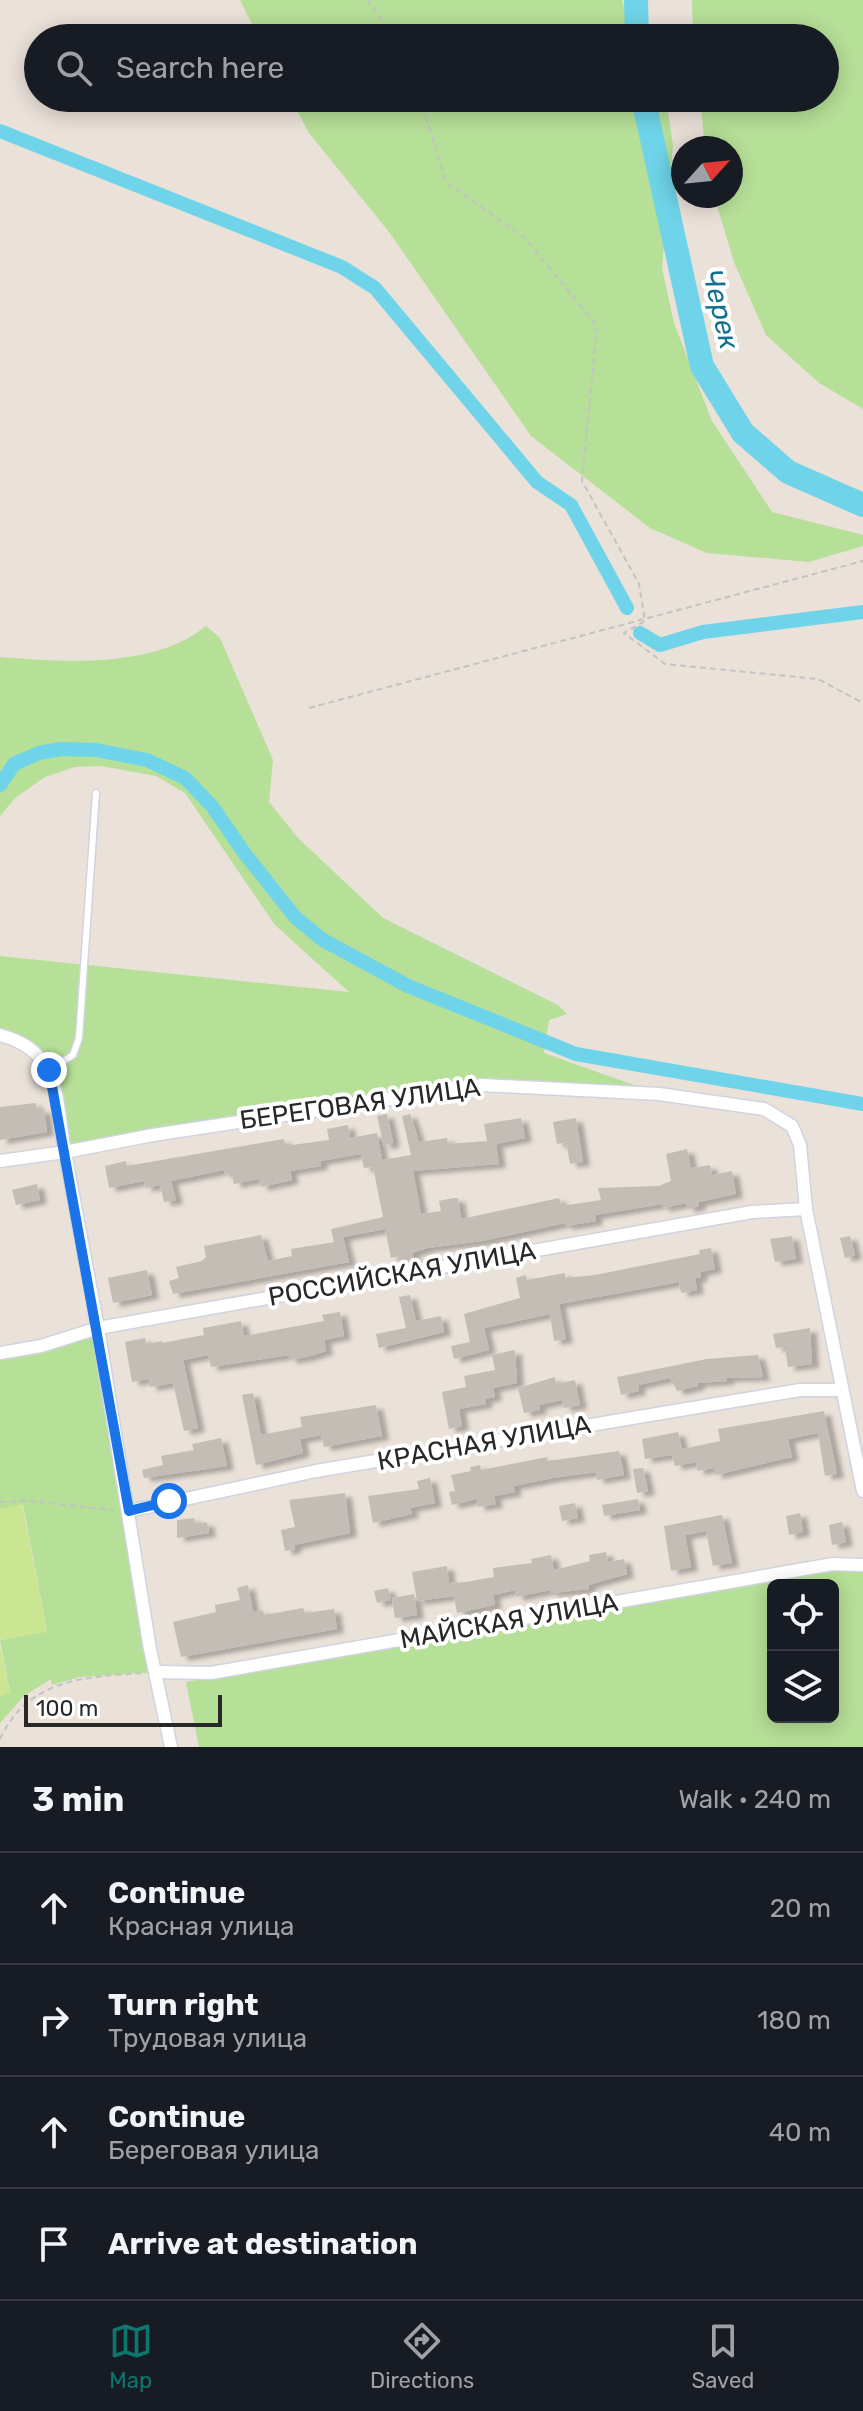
<!DOCTYPE html>
<meta charset="utf-8">
<style>
:root{--surface:#171b24;--page:#20242c;--text:#f1f3f6;--muted:#9ea1a6;--line:#363941;--accent:#0f766e}
body{margin:0;font-family:Rubik,sans-serif;background:var(--page);color:var(--text)}
.controls{position:absolute;right:24px;bottom:24px;display:grid;overflow:hidden;border-radius:12px;box-shadow:0 4px 20px #0003}
.controls button{width:72px;height:72px;display:grid;place-items:center;padding:0;border:0;border-bottom:2px solid var(--line);background:var(--surface);color:var(--text);font:40px sans-serif}
.compass{position:absolute;left:671px;top:136px;width:72px;height:72px;border-radius:50%;background:var(--surface);box-shadow:0 4px 20px #0003;rotate:63deg}
.scale{position:absolute;left:24px;bottom:20px;width:198px;box-sizing:border-box;padding-left:8px;border:4px solid #282828;border-top:0;font-size:22px;line-height:28px;white-space:nowrap;color:#282828;-webkit-text-stroke:6px #fff;paint-order:stroke}
.stop{position:absolute;width:24px;height:24px;margin:-18px;border:6px solid #1a73e8;border-radius:50%;background:#fff}
.stop.end{background:#1a73e8;border-color:#fff;box-shadow:0 2px 8px #0008}
.list{margin:0;padding:0;list-style:none}
h2{display:flex;justify-content:space-between;align-items:center;height:104px;margin:0;padding:0 32px;font-size:34px}
h2 small{font-size:26px;font-weight:400;color:var(--muted)}
.list li{display:grid;grid-template-columns:52px 1fr auto;gap:24px;align-items:center;box-sizing:border-box;height:112px;padding:0 32px;border-top:2px solid var(--line)}
.list b{display:block;font-size:30px;white-space:nowrap}
.list p{margin:0;font-size:26px;white-space:nowrap;color:var(--muted)}
.list em{font-size:26px;font-style:normal;color:var(--muted)}
.icon{flex:none;width:44px;height:44px;fill:none;stroke:currentColor;stroke-width:2;stroke-linecap:round;stroke-linejoin:round}
.map{position:relative;flex:none;width:863px;height:1747px;overflow:hidden}
.search{position:absolute;background:var(--surface);box-shadow:0 4px 20px #0003;left:24px;right:24px;top:24px;height:88px;display:flex;align-items:center;gap:20px;box-sizing:border-box;padding:0 28px;border-radius:44px;color:var(--muted);font-size:30px}
.sheet{height:552px;background:var(--surface)}
nav{display:flex;justify-content:space-around;align-items:center;box-sizing:border-box;height:112px;border-top:2px solid var(--line);background:var(--surface);font-size:22px;color:var(--muted)}
nav a{display:grid;justify-items:center;gap:4px}
nav .on{color:var(--accent)}
.map>svg:first-child{display:block}
</style>
<div class="map">
<svg width="863" height="1747" viewBox="0 0 863 1747">
<defs>
<filter id="shadow"><feDropShadow dx="7" dy="4" stdDeviation="2" flood-color="#0004"/></filter>
</defs>
<rect width="100%" height="100%" fill="#eae1d9"/>
<g fill="#b6df97" fill-rule="evenodd">
<polygon points="240,0 622,0 626,15 640,38 259,38"/>
<polygon points="692,0 863,0 863,409 819,383 766,335 734,262 714,196 731,196 731,148 705,148 700,98 825,98 825,38 693,38"/>
<polygon points="290,98 666,98 673,145 662,268 674,323 712,421 772,512 863,535 863,546 809,562 707,553 650,528 531,436 389,232 309,133"/>
<path d="M206,626l14,12 53,122 -4,42 29,36 85,80 175,87 9,9 -18,6 -5,33 115,41 -177,-9 -417,67 -16,-82 -49,-35v-79l349,36 -74,-67 -90,-132 -29,-17 -55,-10 -26,1 -30,10 -30,21 -15,18v-159c64,5 154,12 206,-31z"/>
<polygon points="98,1328 155,1672 80,1677 52,1685 51,1679 24,1696 0,1723 0,1696 10,1693 0,1640 47,1631 23,1505 0,1509 0,1353"/>
<path d="M833,1564l30,1v182h-664l-13,-65zM773,1585h60v132h-60z"/>
</g>
<g fill="#cae693">
<polygon points="22,1504 47,1632 0,1640 0,1509"/>
<polygon points="0,1645 10,1694 0,1696"/>
</g>
<g fill="none" stroke-linecap="round" stroke-linejoin="round">
<g stroke="#6fd4e9" stroke-width="14">
<polyline points="0,131 342,267 375,288 537,482 571,505 627,608"/>
<polyline points="640,633 660,645 703,632 863,612"/>
<polyline points="0,785 14,764 39,753 61,749 96,750 147,760 185,778 212,806 245,854 295,917 323,940 408,986 576,1054 863,1104"/>
</g>
<g stroke="#6fd4e9" stroke-width="24">
<polyline points="636,0 637,38"/>
<polyline points="643,98 702,366 743,433 788,472 863,505"/>
</g>
</g>
<g fill="#c2bdb5" filter="url(#shadow)">
<polygon points="36,1103 37,1110 44,1109 47,1132 0,1140 0,1107"/>
<polygon points="387,1114 393,1143 384,1146 377,1116"/>
<polygon points="410,1114 419,1142 447,1138 448,1144 487,1141 484,1124 521,1118 525,1138 496,1144 499,1164 413,1171 421,1214 441,1211 439,1201 453,1198 458,1198 461,1219 559,1198 561,1206 601,1200 598,1188 659,1186 671,1181 666,1154 687,1149 691,1168 710,1165 712,1175 732,1171 736,1194 699,1202 699,1206 688,1209 686,1203 663,1208 662,1204 595,1215 596,1221 566,1226 565,1223 482,1241 427,1248 412,1253 414,1260 399,1263 398,1256 391,1258 385,1229 343,1237 349,1262 173,1294 169,1281 179,1278 176,1267 202,1261 206,1257 204,1246 261,1235 268,1261 292,1256 291,1249 334,1242 331,1229 383,1217 373,1167 364,1168 361,1154 320,1161 321,1166 290,1171 292,1180 261,1187 259,1179 234,1184 232,1173 225,1175 224,1170 171,1181 176,1200 164,1202 160,1185 145,1188 144,1181 109,1188 105,1166 126,1161 127,1166 284,1139 285,1146 329,1140 327,1129 348,1125 350,1138 377,1133 382,1160 411,1155 402,1116"/>
<polygon points="576,1118 583,1162 570,1164 566,1142 557,1144 553,1122"/>
<polygon points="37,1184 40,1200 16,1205 12,1190"/>
<polygon points="792,1236 796,1259 775,1262 770,1239"/>
<polygon points="850,1236 855,1255 845,1258 840,1238"/>
<polygon points="711,1248 715,1269 700,1272 701,1278 695,1278 697,1290 681,1293 679,1282 559,1304 566,1339 554,1341 550,1314 484,1328 489,1350 454,1359 451,1346 470,1342 464,1314 520,1298 516,1278 526,1275 527,1280 565,1273 565,1278 595,1275 700,1254 699,1250"/>
<polygon points="147,1270 152,1295 113,1303 108,1278"/>
<polygon points="410,1295 416,1321 441,1316 444,1332 379,1348 376,1334 406,1328 399,1297"/>
<polygon points="340,1312 344,1336 324,1340 326,1351 307,1357 290,1360 289,1355 211,1367 208,1355 183,1360 198,1428 184,1431 173,1383 150,1387 149,1379 132,1382 125,1342 145,1338 146,1344 162,1341 162,1343 204,1335 203,1328 241,1321 244,1336 324,1321 322,1315"/>
<polygon points="810,1328 812,1364 788,1367 785,1347 776,1348 773,1334"/>
<polygon points="515,1350 517,1383 493,1388 495,1397 485,1399 486,1404 459,1409 462,1426 449,1429 442,1392 466,1387 464,1376 495,1370 492,1355"/>
<polygon points="758,1355 763,1377 727,1378 727,1381 697,1383 698,1386 677,1391 670,1378 638,1385 639,1391 621,1395 617,1377 707,1359"/>
<polygon points="555,1377 556,1384 575,1380 580,1405 564,1408 562,1400 539,1405 540,1410 524,1413 518,1388"/>
<polygon points="253,1393 261,1435 302,1427 300,1417 376,1405 382,1436 324,1447 321,1435 300,1439 303,1453 256,1465 242,1395"/>
<polygon points="824,1411 837,1474 825,1476 818,1433 788,1439 792,1457 715,1475 714,1468 697,1471 696,1462 675,1466 672,1455 645,1459 642,1439 678,1432 682,1449 720,1441 718,1429"/>
<polygon points="221,1438 227,1466 144,1478 142,1470 163,1465 161,1456 194,1450 192,1444"/>
<polygon points="619,1451 624,1475 597,1480 596,1472 553,1478 513,1486 515,1492 494,1496 496,1504 478,1507 477,1499 452,1505 449,1492 455,1491 451,1475 471,1471 470,1467 480,1465 481,1470 547,1457 548,1461"/>
<polygon points="643,1468 648,1491 637,1493 633,1469"/>
<polygon points="430,1478 435,1503 410,1508 412,1514 373,1523 368,1496 419,1489 417,1481"/>
<polygon points="345,1493 350,1533 294,1545 295,1549 285,1551 281,1530 295,1527 289,1500"/>
<polygon points="638,1499 640,1510 604,1516 602,1505"/>
<polygon points="575,1503 578,1518 562,1521 559,1506"/>
<polygon points="800,1513 803,1532 789,1535 786,1516"/>
<polygon points="722,1515 732,1563 713,1566 706,1531 685,1535 691,1567 671,1571 664,1526"/>
<polygon points="194,1518 195,1524 207,1522 209,1533 177,1538 177,1520"/>
<polygon points="842,1522 846,1542 832,1545 829,1525"/>
<polygon points="606,1552 608,1562 624,1559 627,1574 588,1585 589,1589 551,1593 550,1590 516,1597 515,1590 493,1595 495,1605 457,1613 454,1596 417,1601 412,1572 447,1566 449,1583 466,1582 494,1577 493,1568 532,1563 531,1559 551,1555 554,1570 590,1561 589,1555"/>
<polygon points="248,1585 253,1612 263,1610 264,1615 303,1608 305,1613 334,1609 337,1629 181,1657 173,1622 216,1612 215,1605 240,1600 237,1588"/>
<polygon points="388,1588 391,1600 377,1603 374,1591"/>
<polygon points="414,1594 417,1615 395,1618 392,1598"/>
</g>
<g fill="none" stroke-linecap="round" stroke-linejoin="round">
<defs>
<polyline id="lane" points="49,1070 73,1055 79,1038 96,793"/>
<g id="street">
<path d="M0,1035c62,16 55,64 65,117l88,-17 329,-50 177,9 105,15 28,17 8,19 6,64 57,282"/>
<polyline points="0,1161 65,1152 98,1328 150,1649 171,1747"/>
<polyline points="0,1353 41,1346 98,1328 752,1212 806,1209"/>
<polyline points="129,1511 316,1471 800,1390 841,1390"/>
<polyline points="155,1672 211,1673 833,1564 863,1565"/>
</g>
</defs>
<use href="#lane" stroke="#cfd4e0" stroke-width="9"/>
<use href="#street" stroke="#cfd4e0" stroke-width="15"/>
<g stroke="#c3c3c3" stroke-width="2" stroke-dasharray="6 4" stroke-linecap="butt">
<polyline points="367,0 395,38"/>
<polyline points="420,98 446,182 525,238 597,326 582,481 639,584 645,621 624,633 665,664 818,679 863,703"/>
<polyline points="309,708 863,561"/>
<polyline points="0,1502 29,1501 114,1510"/>
<path d="M0,1739c28,-60 83,-62 142,-66"/>
</g>
<use href="#lane" stroke="#fff" stroke-width="6"/>
<use href="#street" stroke="#fff" stroke-width="12"/>
</g>
<g fill="none" stroke-linecap="round" stroke-linejoin="round">
<polyline stroke="#1a73e8" stroke-width="10" points="49,1070 129,1511 169,1501"/>
</g>
<g text-anchor="middle" dominant-baseline="central" stroke-width="8" stroke-linejoin="round" paint-order="stroke">
<g font-size="26" fill="#282828" stroke="#fff">
<text transform="translate(360 1104) rotate(-8)">БЕРЕГОВАЯ УЛИЦА</text>
<text transform="translate(402 1274) rotate(-10)">РОССИЙСКАЯ УЛИЦА</text>
<text transform="translate(484 1443) rotate(-10)">КРАСНАЯ УЛИЦА</text>
<text transform="translate(509 1621) rotate(-10)">МАЙСКАЯ УЛИЦА</text>
</g>
<g font-size="28" font-style="italic" fill="#127192" stroke="#fff">
<text transform="translate(721 309) rotate(77)">Черек</text>
</g>
</g>
</svg>
<div class="controls">
<button><svg class="icon" aria-label="locate" viewBox="0 0 24 24"><circle cx="12" cy="12" r="6"/><path d="M12 2v4M12 18v4M2 12h4M18 12h4"/></svg></button>
<button><svg class="icon" aria-label="layers" viewBox="0 0 24 24"><path d="M12 4l9 5-9 5-9-5zM3 14l9 5 9-5"/></svg></button>
</div>
<svg class="compass" viewBox="-18 -18 36 36"><path d="M0-13l5 13h-10z" fill="#e53935"/><path d="M0 13l5-13h-10z" fill="#9ea1a6"/></svg>
<div class="scale">100 m</div>
<div class="stop" style="left:169px;top:1501px"></div>
<div class="stop end" style="left:49px;top:1070px"></div>
<div class="search"><svg class="icon" aria-label="search" viewBox="0 0 24 24"><circle cx="10" cy="10" r="6"/><path d="M15 15l6 6"/></svg>Search here</div>
</div>
<section class="sheet">
<h2>3 min<small>Walk · 240 m</small></h2>
<ul class="list">
<li><svg class="icon" aria-label="ahead" viewBox="0 0 24 24"><path d="M12 20V5M6 11l6-6 6 6"/></svg><div><b>Continue</b><p>Красная улица</p></div><em>20 m</em></li>
<li><svg class="icon" aria-label="right" viewBox="0 0 24 24"><path d="M7 20v-9h11M14 6l5 5-5 5"/></svg><div><b>Turn right</b><p>Трудовая улица</p></div><em>180 m</em></li>
<li><svg class="icon" aria-label="ahead" viewBox="0 0 24 24"><path d="M12 20V5M6 11l6-6 6 6"/></svg><div><b>Continue</b><p>Береговая улица</p></div><em>40 m</em></li>
<li><svg class="icon" aria-label="arrive" viewBox="0 0 24 24"><path d="M6 21V4h12l-3 4 3 4H6"/></svg><div><b>Arrive at destination</b></div></li>
</ul>
</section>
<nav>
<a class="on"><svg class="icon" aria-label="map" viewBox="0 0 24 24"><path d="M3 6l6-2 6 2 6-2v14l-6 2-6-2-6 2zM9 4v14M15 6v14"/></svg>Map</a>
<a><svg class="icon" aria-label="directions" viewBox="0 0 24 24"><path d="M12 3l9 9-9 9-9-9zM9 14v-3h6M13 9l2 2-2 2"/></svg>Directions</a>
<a><svg class="icon" aria-label="saved" viewBox="0 0 24 24"><path d="M7 4h10v16l-5-4-5 4z"/></svg>Saved</a>
</nav>
